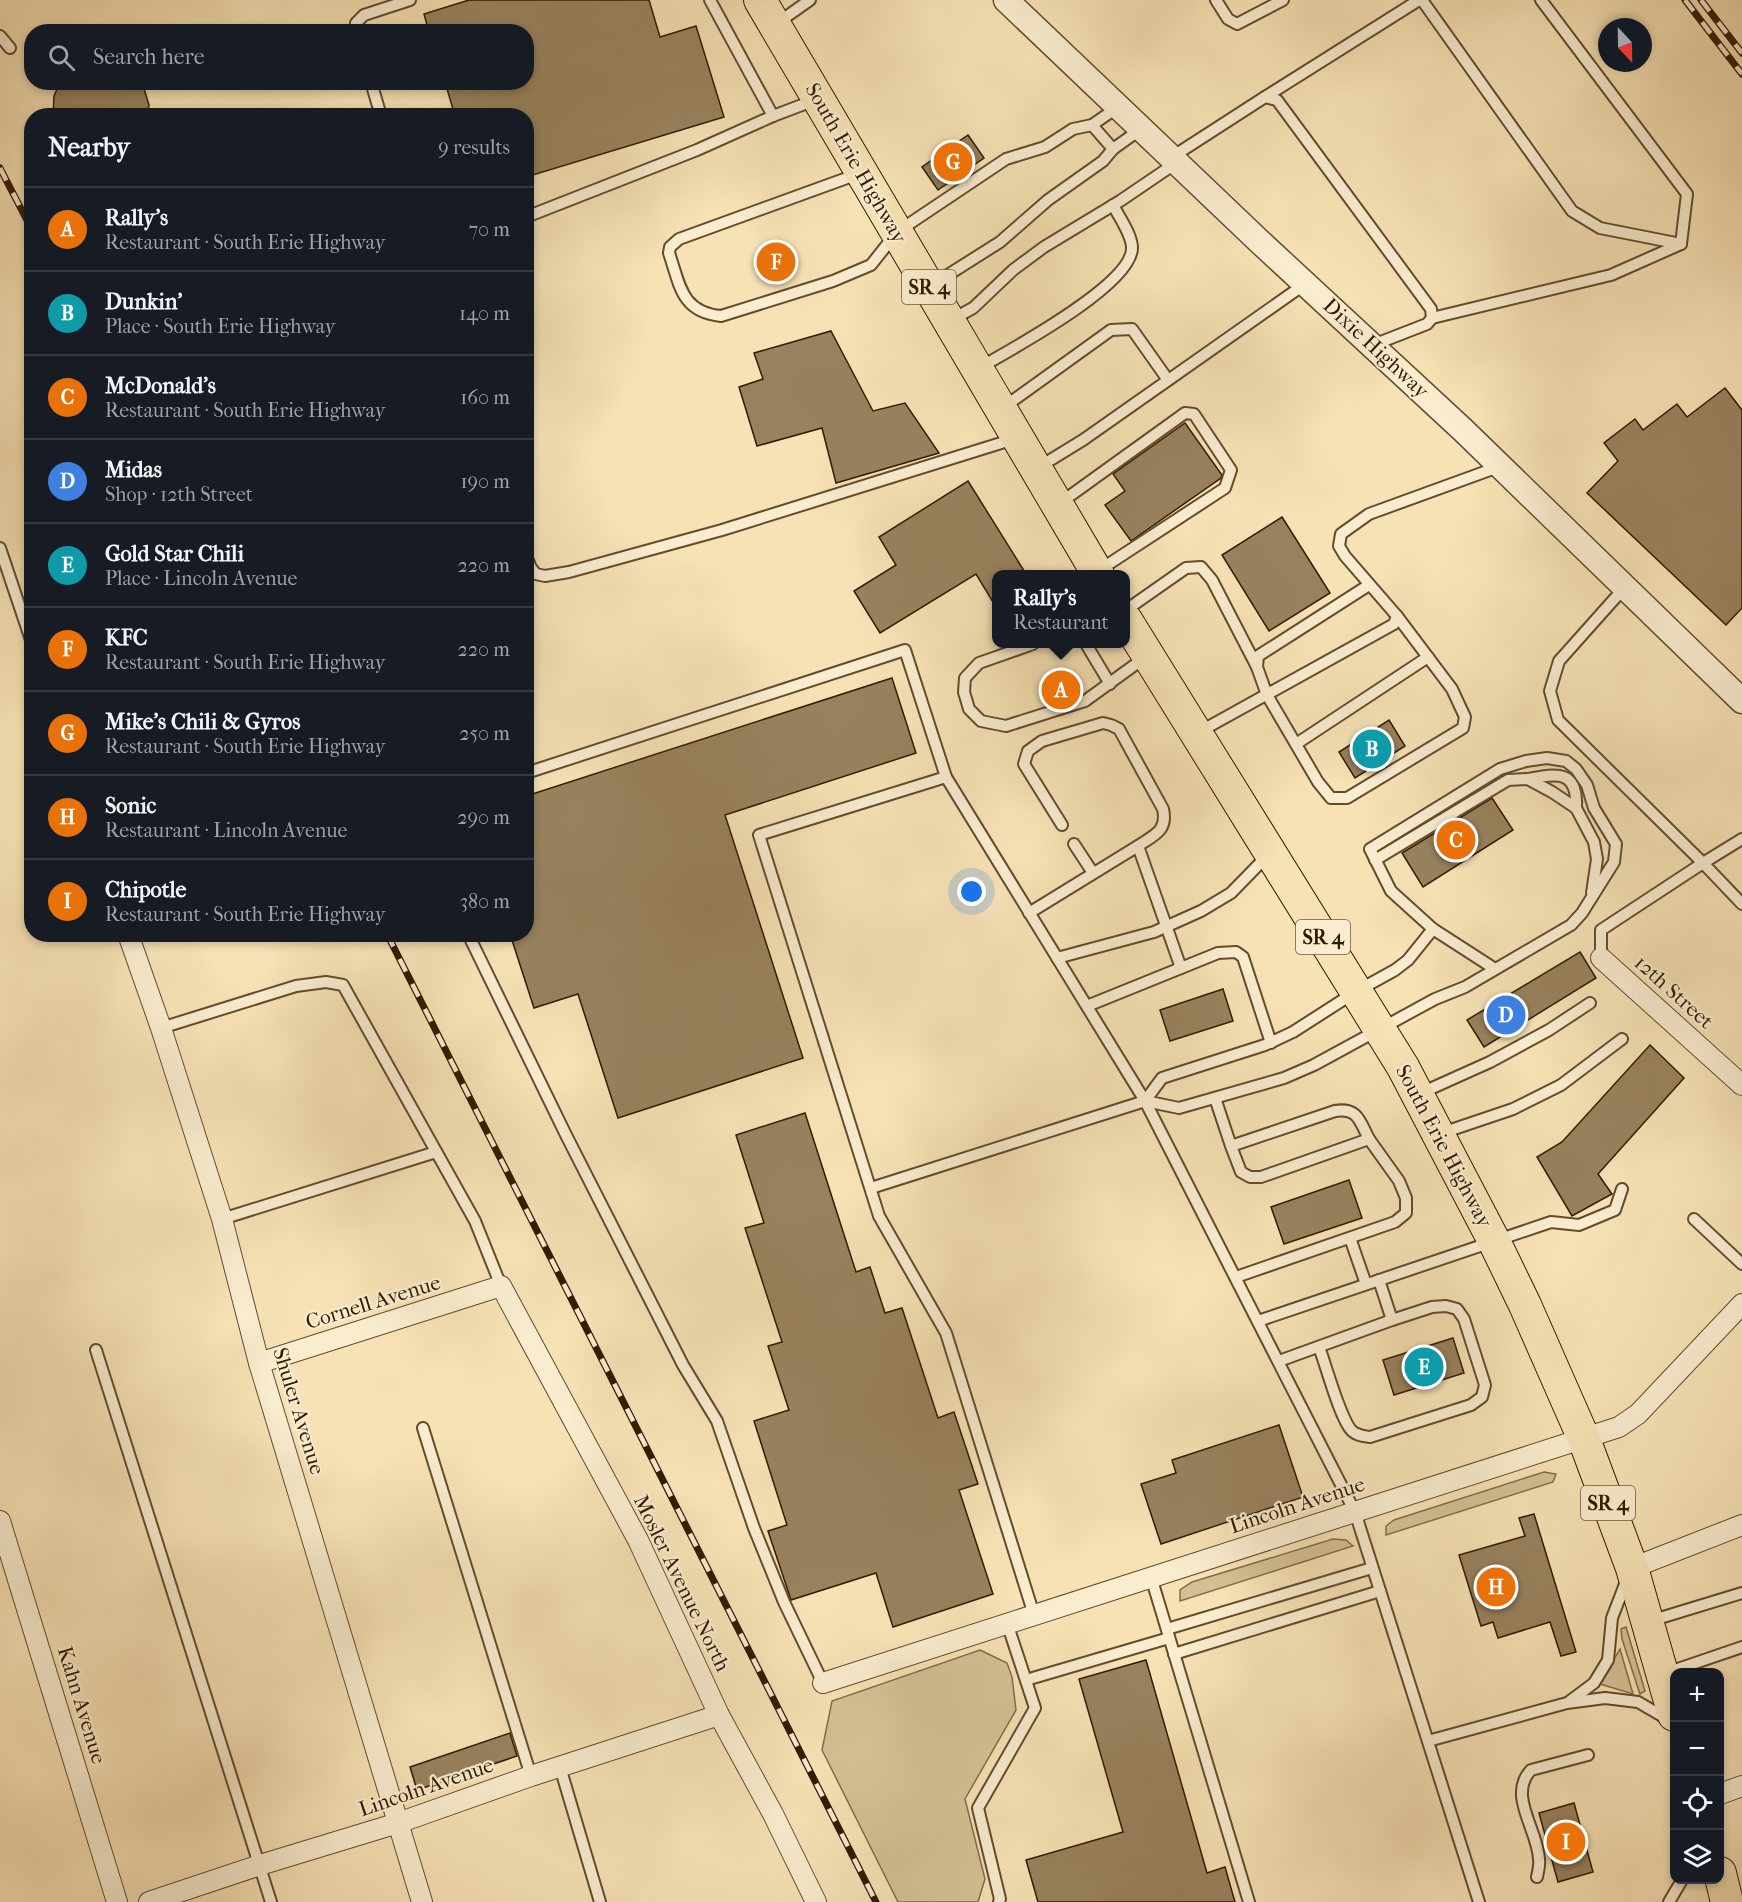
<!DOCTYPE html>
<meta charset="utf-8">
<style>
:root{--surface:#171b24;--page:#20242c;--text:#f1f3f6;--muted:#9ea1a6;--line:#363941;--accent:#2563eb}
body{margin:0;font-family:"IM FELL French Canon",serif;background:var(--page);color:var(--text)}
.controls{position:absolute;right:18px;bottom:18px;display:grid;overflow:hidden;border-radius:12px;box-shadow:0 3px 9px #0003}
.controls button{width:54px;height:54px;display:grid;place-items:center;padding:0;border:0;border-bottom:2px solid var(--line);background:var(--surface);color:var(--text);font:30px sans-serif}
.compass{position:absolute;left:1598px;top:18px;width:54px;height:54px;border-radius:50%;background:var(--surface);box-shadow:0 3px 9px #0003;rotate:158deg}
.you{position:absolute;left:972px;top:892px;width:21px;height:21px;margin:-15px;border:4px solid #fff;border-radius:50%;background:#1a73e8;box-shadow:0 0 0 9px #1a73e833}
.badge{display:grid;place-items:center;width:39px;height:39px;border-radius:50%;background:var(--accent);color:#fff;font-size:20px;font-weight:700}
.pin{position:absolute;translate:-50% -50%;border:3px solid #fff;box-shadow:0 2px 6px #0006}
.popup{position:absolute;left:992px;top:570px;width:138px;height:78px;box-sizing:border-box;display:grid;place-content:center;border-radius:12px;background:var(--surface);filter:drop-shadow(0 2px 4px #0005);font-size:20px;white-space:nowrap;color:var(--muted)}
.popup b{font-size:22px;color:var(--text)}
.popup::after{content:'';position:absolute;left:50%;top:100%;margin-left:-12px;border:12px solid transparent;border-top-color:var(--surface)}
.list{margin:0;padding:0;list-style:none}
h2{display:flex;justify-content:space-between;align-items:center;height:78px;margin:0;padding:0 24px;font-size:26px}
h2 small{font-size:20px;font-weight:400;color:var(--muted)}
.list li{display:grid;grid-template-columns:39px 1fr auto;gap:18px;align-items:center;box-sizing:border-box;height:84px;padding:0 24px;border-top:2px solid var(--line)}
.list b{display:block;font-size:22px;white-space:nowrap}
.list p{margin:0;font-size:20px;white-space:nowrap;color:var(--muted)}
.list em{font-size:20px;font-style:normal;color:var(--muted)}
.icon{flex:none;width:33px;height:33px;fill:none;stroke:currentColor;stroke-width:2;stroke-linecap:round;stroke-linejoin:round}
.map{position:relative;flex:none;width:1742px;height:1902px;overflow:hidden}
.search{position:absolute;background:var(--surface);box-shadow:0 3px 9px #0003;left:24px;top:24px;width:510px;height:66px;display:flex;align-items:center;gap:15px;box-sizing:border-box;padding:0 21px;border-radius:24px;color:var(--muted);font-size:22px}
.panel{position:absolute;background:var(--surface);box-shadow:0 3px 9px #0003;left:24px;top:108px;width:510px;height:834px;border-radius:24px}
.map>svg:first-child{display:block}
</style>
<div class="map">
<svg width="1742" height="1902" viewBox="0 0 1742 1902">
<rect width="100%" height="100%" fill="#f6e2b5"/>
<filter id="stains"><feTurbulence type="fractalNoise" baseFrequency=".00333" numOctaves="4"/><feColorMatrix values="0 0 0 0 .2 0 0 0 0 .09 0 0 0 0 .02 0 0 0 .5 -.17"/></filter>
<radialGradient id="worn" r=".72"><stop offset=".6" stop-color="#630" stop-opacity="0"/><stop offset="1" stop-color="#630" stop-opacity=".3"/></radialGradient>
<g fill="#d5c096" stroke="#846d4b" stroke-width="1.5">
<polygon points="1544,1472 1556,1474 1553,1482 1386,1535 1386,1526 1394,1520"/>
<polygon points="1333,1539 1346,1540 1353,1546 1180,1601 1180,1590 1192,1582"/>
<polygon points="1626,1627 1645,1691 1640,1694 1622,1639 1621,1629"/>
<polygon points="1620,1649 1633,1694 1600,1684"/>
<polygon points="980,1650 1007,1663 1012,1677 1016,1710 965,1799 985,1879 978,1902 898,1902 822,1750 832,1701"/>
</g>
<g fill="#98825e" stroke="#321a00" stroke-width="1.5">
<polygon points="469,0 649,0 660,37 696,26 724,117 526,177 526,116 455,116 445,82 526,82 526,32 429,32 424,14"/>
<polygon points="60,82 142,82 149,105 147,116 53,116 54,96"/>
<polygon points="968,135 984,158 938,190 922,167"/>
<polygon points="831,331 873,411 905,403 939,453 836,483 822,428 757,446 739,387 763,379 754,353"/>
<polygon points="1725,388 1742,410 1742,608 1726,625 1587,493 1618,461 1604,443 1635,419 1643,430 1677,404 1687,417"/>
<polygon points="1185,423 1222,475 1221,478 1131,541 1105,505 1125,491 1113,474"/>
<polygon points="968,481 1026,574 996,574 996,607 976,574 880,633 854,591 896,565 879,537"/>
<polygon points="1282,517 1330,593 1269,631 1222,555"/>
<polygon points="892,678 916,753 725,815 803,1058 618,1118 578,994 534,1008 510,934 526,934 526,796"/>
<polygon points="1389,720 1405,746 1355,778 1339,752"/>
<polygon points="1492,798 1513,830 1423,887 1402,853"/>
<polygon points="1580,952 1596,978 1484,1047 1467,1020"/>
<polygon points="1223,989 1233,1021 1170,1041 1160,1010"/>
<polygon points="1650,1045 1684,1078 1598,1174 1612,1194 1572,1216 1537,1157 1562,1142"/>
<polygon points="805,1113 856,1272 870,1267 885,1313 902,1308 938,1418 954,1412 978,1484 959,1490 993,1594 893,1627 876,1573 791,1600 768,1531 787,1525 754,1421 789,1410 768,1346 782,1342 745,1228 764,1223 736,1135"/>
<polygon points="1349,1180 1362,1218 1284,1244 1271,1207"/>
<polygon points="1453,1338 1464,1373 1394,1395 1383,1360"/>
<polygon points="1279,1425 1303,1497 1161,1544 1141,1484 1176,1473 1172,1460"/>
<polygon points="1534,1514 1576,1652 1561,1656 1550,1622 1498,1638 1493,1622 1481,1626 1459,1555 1525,1536 1519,1518"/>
<polygon points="1146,1660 1207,1873 1225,1867 1235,1902 1038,1902 1026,1860 1123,1832 1079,1679"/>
<polygon points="510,1733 517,1756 417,1790 410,1767"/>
<polygon points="1574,1803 1593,1872 1558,1882 1539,1813"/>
</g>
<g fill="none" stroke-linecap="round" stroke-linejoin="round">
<defs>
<g id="service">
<polyline points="710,0 773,116"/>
<polyline points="1216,0 1228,19 1237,24 1283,0"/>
<polyline points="1422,0 1572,211 1600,228 1681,244"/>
<polyline points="776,24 810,0"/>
<polyline points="356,32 356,23 364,15 410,0"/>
<polyline points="0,36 10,48"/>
<polyline points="371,82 381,116"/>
<polyline points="1265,97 1419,0"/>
<polyline points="1092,125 1118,107"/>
<polyline points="1113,149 1141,129"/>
<polyline points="1172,157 1265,97 1277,100 1431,309 1432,318 1427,324 1373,345"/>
<path d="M858,174l-179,65 -9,8 -1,6c11,32 12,59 52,63l112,-35 38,-16 26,-33 109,-73 39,-12 28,-18 19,-4 21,24 -10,12 -55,39 -48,42 -68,43"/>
<polyline points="526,217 697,150 773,116 815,100"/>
<polyline points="1432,318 1611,275 1681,244 1687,194 1541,0"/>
<polyline points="951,320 973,308 1013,270 1044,247 1120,201 1176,163"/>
<path d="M979,368c31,-18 155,-84 153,-121 -1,-14 -13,-30 -19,-42"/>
<polyline points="1004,407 1111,330 1132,329 1168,380"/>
<polyline points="1039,467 1083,440 1305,284"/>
<polyline points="1060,503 1185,413 1194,414 1231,470 1225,488 1098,571"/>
<polyline points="0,548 32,643"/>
<polyline points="526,556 531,568 536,574 545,576 569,572 722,530 1014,439"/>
<polyline points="1369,585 1258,656 1257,667 1267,695 1318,782 1331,798 1347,798 1463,728 1465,717 1452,689 1397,616"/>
<polyline points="1625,587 1559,661 1550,691 1558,720 1703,863 1742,904"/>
<polyline points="1126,610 1186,568 1201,567 1212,580 1257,667"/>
<polyline points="1033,644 979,663 965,678 964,692 969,709 981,721 1006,726 1085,701 1147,656"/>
<polyline points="1086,644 1110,684"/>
<polyline points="1199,732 1394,624 1397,616 1345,556 1339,546 1341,534 1369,514 1501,466"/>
<polyline points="1296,744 1428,657"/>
<polyline points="526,773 905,650 946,777 1145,1101 1355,1512 1479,1902"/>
<polyline points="946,777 759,835 879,1216 946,1333 1034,1615"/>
<path d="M1528,779c29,-6 50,-9 48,29"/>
<path d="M1062,825l-38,-61 4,-13 14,-10 61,-18 8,2 8,4 44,80c5,22 -9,26 -25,37l43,122"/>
<polyline points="1074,844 1093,873"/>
<polyline points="1375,860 1508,780 1528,779 1552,792 1576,808 1594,842 1597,859 1592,893"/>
<polyline points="1029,913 1138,846"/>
<polyline points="468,934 566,1135 683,1365 717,1421 754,1528 784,1602 823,1683"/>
<polyline points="1057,958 1154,932 1201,911 1231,893 1268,855"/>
<polyline points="1601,958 1601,930 1703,863 1742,839"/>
<polyline points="1087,1006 1218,953 1236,952 1243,957 1271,1043"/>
<polyline points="161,1028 296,986 326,982 343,985 475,1221 501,1286"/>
<polyline points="1421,1093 1490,1062 1549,1030 1590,1003"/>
<path d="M1215,1098l16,48 104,-35c23,-4 25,11 34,28l-108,38h-11l-9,-5 -10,-26"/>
<polyline points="1145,1101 1162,1078 1265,1045 1293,1032 1357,991 1395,970 1408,960 1433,929"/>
<polyline points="1442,1133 1513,1109 1561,1085 1622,1039"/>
<polyline points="871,1188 1145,1101 1179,1108 1284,1078 1314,1065 1435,999 1465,987 1571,925 1582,913 1614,862 1616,844 1594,808 1587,785 1576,769 1566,761 1547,758 1526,761 1500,769 1370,849 1391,891 1433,929 1495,969"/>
<polyline points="222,1219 436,1152"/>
<polyline points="1694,1219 1742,1264"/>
<polyline points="1350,1238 1366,1284"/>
<polyline points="1236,1277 1395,1222 1406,1213 1406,1198 1399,1181 1369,1139"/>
<polyline points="1258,1321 1551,1222 1579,1225 1615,1210 1622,1189"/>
<path d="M1319,1347c7,18 21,72 33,84 6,5 11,5 18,6l101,-32 11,-8 3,-12 -21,-66 -7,-10 -11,-3 -14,1 -40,13"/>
<polyline points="96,1350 271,1902"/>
<polyline points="1279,1361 1392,1320 1379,1280"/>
<polyline points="423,1428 531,1776"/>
<polyline points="1151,1577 1249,1902"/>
<polyline points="1650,1621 1742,1593"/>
<polyline points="1167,1629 1372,1568"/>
<polyline points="1174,1654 1380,1591"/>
<polyline points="1666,1673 1742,1647"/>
<polyline points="1026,1680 1169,1638"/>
<polyline points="1570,1701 1594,1683 1608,1660 1612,1618 1627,1579"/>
<polyline points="1428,1741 1567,1703 1605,1698 1638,1702 1669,1720"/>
<polyline points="560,1767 600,1902"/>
<path d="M1537,1877c1,-5 3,-12 2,-18 -1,-29 -32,-64 -8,-89l57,-15"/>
<polyline points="999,1902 1000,1899 978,1808 1035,1708 1007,1623"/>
<polyline points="1669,1902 1682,1880"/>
</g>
<g id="minor">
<polyline points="128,934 161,1028 222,1219 259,1363 422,1902"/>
<polyline points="1601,958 1742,1085"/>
<polyline points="259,1363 501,1286 638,1540 719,1715 773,1814 816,1902"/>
<polyline points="0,1521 117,1902"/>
<polyline points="1632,1568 1742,1525"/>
<polyline points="823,1683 1619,1427 1638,1414 1742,1304"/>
<polyline points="1720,1794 1742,1786"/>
<polyline points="149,1902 260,1865 398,1823 531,1776 719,1715"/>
</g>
<polyline id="tertiary" points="1006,0 1260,242 1463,430 1742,701"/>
<g id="primary">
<polyline points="760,0 1098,574"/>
<polyline points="1126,620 1403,1067 1494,1241 1525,1305 1584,1439 1632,1568 1674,1715"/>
<polyline points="1720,1873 1727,1902"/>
</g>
</defs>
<use href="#service" stroke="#634c2d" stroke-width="14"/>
<use href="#minor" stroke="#634c2d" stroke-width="22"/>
<use href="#tertiary" stroke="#634c2d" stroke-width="27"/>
<use href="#primary" stroke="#321a00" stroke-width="34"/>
<use href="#service" stroke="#f9eccf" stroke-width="10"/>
<use href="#minor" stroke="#f9eccf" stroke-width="20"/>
<use href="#tertiary" stroke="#f9eccf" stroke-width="24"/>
<use href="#primary" stroke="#f6e2b5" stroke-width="32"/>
<defs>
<g id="rail">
<polyline points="1685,0 1742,74"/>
<polyline points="1701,0 1742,53"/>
<polyline points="0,168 32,230"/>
<polyline points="387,934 876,1902"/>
</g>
</defs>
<use href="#rail" stroke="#321a00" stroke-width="7"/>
<use href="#rail" stroke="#f9eccf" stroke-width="4.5" stroke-dasharray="14" stroke-linecap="butt"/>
</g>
<g text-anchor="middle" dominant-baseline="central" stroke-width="4.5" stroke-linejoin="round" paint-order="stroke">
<g fill="#f9eccf" stroke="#6e593e" stroke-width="1.5">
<rect x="902" y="270" width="54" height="34" rx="4.5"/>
<rect x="1296" y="920" width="54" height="34" rx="4.5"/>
<rect x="1581" y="1486" width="54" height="34" rx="4.5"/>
</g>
<g font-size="20" font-weight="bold" fill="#321a00">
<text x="929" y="287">SR 4</text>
<text x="1323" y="937">SR 4</text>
<text x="1608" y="1503">SR 4</text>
</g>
<g font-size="21" fill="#321a00" stroke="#f9eccf">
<text transform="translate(856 163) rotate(60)">South Erie Highway</text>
<text transform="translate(1376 348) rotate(43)">Dixie Highway</text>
<text transform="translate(1674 992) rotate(42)">12th Street</text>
<text transform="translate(1444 1146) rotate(62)">South Erie Highway</text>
<text transform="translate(373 1302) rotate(-17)">Cornell Avenue</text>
<text transform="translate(299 1411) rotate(73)">Shuler Avenue</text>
<text transform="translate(1297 1505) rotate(-18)">Lincoln Avenue</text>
<text transform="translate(682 1583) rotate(64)">Mosler Avenue North</text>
<text transform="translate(82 1705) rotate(73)">Kahn Avenue</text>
<text transform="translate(426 1787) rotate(-19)">Lincoln Avenue</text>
</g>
</g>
<rect width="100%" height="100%" filter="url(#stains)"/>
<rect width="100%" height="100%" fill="url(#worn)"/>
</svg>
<div class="controls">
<button>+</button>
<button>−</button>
<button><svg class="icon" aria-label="locate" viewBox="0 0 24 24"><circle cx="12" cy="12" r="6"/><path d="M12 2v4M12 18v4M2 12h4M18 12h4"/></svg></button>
<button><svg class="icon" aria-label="layers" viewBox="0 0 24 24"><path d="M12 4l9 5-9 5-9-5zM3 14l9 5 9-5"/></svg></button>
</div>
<svg class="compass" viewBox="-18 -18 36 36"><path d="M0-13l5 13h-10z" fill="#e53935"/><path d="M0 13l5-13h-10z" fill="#9ea1a6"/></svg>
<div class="you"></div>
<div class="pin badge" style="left:1061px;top:690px;background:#e8710a">A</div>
<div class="popup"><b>Rally's</b>Restaurant</div>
<div class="pin badge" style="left:1372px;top:749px;background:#0f9aa8">B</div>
<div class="pin badge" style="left:1456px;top:840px;background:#e8710a">C</div>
<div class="pin badge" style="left:1506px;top:1015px;background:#3f7fe0">D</div>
<div class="pin badge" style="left:1424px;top:1367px;background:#0f9aa8">E</div>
<div class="pin badge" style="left:776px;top:262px;background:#e8710a">F</div>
<div class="pin badge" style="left:953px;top:162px;background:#e8710a">G</div>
<div class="pin badge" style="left:1496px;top:1587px;background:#e8710a">H</div>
<div class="pin badge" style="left:1566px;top:1842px;background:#e8710a">I</div>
<div class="search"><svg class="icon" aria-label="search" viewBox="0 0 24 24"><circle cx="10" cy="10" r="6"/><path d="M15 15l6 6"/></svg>Search here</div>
<section class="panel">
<h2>Nearby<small>9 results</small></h2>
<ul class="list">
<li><span class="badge" style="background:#e8710a">A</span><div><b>Rally's</b><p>Restaurant · South Erie Highway</p></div><em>70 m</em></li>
<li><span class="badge" style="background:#0f9aa8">B</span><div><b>Dunkin'</b><p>Place · South Erie Highway</p></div><em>140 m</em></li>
<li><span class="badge" style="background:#e8710a">C</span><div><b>McDonald's</b><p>Restaurant · South Erie Highway</p></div><em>160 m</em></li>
<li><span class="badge" style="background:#3f7fe0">D</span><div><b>Midas</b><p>Shop · 12th Street</p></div><em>190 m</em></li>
<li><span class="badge" style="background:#0f9aa8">E</span><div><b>Gold Star Chili</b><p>Place · Lincoln Avenue</p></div><em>220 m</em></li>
<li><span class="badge" style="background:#e8710a">F</span><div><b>KFC</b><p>Restaurant · South Erie Highway</p></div><em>220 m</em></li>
<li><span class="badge" style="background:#e8710a">G</span><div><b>Mike's Chili &amp; Gyros</b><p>Restaurant · South Erie Highway</p></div><em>250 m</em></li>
<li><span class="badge" style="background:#e8710a">H</span><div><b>Sonic</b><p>Restaurant · Lincoln Avenue</p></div><em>290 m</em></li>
<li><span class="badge" style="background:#e8710a">I</span><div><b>Chipotle</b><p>Restaurant · South Erie Highway</p></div><em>380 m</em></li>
</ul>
</section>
</div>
